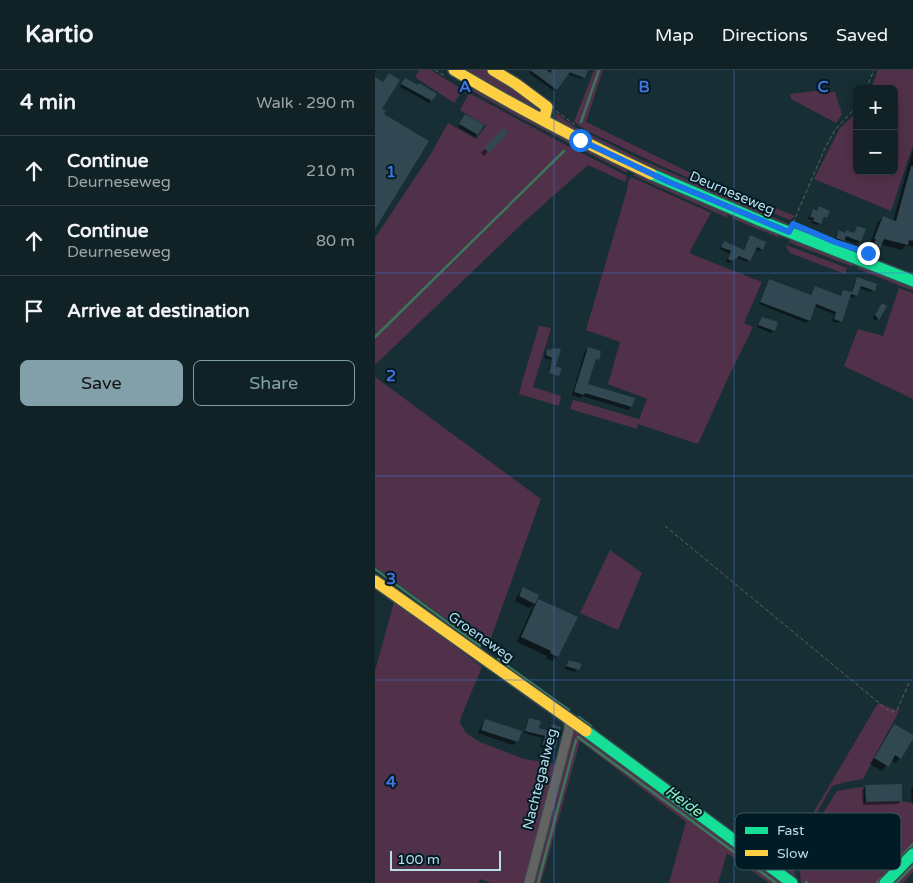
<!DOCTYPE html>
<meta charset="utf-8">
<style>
:root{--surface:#112227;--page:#1e2f33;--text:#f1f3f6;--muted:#9ca4a7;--line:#303f44;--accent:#81a0aa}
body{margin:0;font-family:"Varela Round",sans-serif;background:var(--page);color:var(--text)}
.controls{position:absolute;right:15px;top:15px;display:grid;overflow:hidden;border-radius:8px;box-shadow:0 2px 12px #0003}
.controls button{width:45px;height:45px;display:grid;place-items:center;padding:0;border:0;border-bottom:1px solid var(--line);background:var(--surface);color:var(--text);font:25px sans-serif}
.scale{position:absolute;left:15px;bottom:12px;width:111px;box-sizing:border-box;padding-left:5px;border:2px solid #badde9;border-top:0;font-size:14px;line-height:18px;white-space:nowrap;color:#badde9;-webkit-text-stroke:4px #001b24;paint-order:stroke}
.stop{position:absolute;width:15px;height:15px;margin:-11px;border:4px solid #1a73e8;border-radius:50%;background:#fff}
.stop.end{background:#1a73e8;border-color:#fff;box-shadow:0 1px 5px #0008}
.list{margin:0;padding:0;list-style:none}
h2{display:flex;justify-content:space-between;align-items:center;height:65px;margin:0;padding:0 20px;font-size:21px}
h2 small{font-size:16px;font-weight:400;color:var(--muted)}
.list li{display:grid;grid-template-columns:32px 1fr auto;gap:15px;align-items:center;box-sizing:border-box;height:70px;padding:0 20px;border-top:1px solid var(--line)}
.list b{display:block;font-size:19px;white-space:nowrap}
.list p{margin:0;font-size:16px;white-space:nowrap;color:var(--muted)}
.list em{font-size:16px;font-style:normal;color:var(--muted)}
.actions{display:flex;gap:10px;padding:15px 20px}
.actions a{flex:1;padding:11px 0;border:1px solid var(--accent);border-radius:8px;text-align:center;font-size:18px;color:var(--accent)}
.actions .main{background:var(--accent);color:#111}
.icon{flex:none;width:28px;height:28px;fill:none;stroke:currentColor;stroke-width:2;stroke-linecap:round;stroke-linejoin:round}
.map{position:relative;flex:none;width:538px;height:813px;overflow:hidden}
header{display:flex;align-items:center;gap:30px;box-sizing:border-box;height:70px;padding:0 25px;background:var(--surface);border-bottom:1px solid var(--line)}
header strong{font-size:24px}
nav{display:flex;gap:28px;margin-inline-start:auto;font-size:18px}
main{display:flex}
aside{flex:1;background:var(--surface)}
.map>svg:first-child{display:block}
</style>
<header>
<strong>Kartio</strong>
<nav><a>Map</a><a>Directions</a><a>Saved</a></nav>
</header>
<main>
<aside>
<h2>4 min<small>Walk · 290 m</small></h2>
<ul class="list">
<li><svg class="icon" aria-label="ahead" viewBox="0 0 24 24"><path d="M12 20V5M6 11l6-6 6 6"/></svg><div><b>Continue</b><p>Deurneseweg</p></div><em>210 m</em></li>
<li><svg class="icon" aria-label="ahead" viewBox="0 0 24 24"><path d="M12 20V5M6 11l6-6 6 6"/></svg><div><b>Continue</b><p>Deurneseweg</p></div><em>80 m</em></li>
<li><svg class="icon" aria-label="arrive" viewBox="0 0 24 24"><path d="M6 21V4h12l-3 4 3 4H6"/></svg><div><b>Arrive at destination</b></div></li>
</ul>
<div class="actions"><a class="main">Save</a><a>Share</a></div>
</aside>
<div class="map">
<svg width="538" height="813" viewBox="0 0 538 813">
<rect width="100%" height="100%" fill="#172e34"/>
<g fill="#51314a">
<polygon points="42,0 56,0 88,20 79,33 40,7 44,1"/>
<polygon points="86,0 112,0 165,34 167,44"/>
<path d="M219,0h9l-17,52 109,53 100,41 -5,4c-54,-22 -109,-44 -162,-70 -18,-9 -38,-16 -54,-28z"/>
<polygon points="503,0 538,0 538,75 516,141 439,109 465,58 476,48 482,39 482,101 519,101 519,19 496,19"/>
<polygon points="103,19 251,97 252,103 147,49 95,20"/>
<polygon points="440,21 460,22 467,44 461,53 420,31 416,29 415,24"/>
<polygon points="94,23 187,73 252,106 250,112 213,95 150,151 0,295 0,168 57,82 73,53 101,69 111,56 85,40"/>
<polygon points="181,43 200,57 265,89 414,154 408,156 274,99 184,54 180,45"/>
<polygon points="263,103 351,142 353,148 257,105"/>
<polygon points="256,107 336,143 315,181 316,184 387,212 369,253 378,257 354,306 323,374 263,354 262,359 195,339 198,330 210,333 264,349 272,329 233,314 245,272 211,260 252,120 253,112"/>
<polygon points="359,147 400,161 405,168 356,148"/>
<polygon points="415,170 476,192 478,197 413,172"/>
<polygon points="411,175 472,198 470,204 415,183 411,177"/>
<polygon points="483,196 538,216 538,221 483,199"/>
<polygon points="524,218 538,223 538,329 469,296 483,259 508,266"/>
<polygon points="164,256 176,258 158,317 186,326 184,336 144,324 147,312"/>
<polygon points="0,307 166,429 112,579 0,497"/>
<polygon points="235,480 267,503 243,560 205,543"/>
<polygon points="19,532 59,560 107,597 86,647 85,653 91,663 105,672 149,689 181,694 149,813 116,813 105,809 104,813 0,813 0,601"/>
<polygon points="503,633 524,641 488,709 471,712 457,716 420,781 419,792 420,806 407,796"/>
<polygon points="203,661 410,813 394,813 352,783 343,813 294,813 311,752 205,671 166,813 157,813 197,667 198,662"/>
<polygon points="489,717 489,732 524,731 538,733 538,777 506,813 426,813 424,793 428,775 462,721 479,718"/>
<polygon points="538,788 538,802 528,813 515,813"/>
</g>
<g fill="#0007">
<polygon points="157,0 190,0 189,1 208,8 207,9 193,4 179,21 154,3"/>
<polygon points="28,11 42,17 60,25 54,33 25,17"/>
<polygon points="88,48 107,56 100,67 83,57"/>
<polygon points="128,60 131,63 109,86 106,83"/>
<polygon points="538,79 538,177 531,175 526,180 505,174 504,178 499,184 494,182 497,174 495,174 503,152 508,147 518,151"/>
<polygon points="444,138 451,147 448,149 447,149 443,155 436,153 437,150 433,149 436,143 438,140 441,142"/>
<polygon points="483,157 485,171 481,174 469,169 465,174 459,171 461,165 464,162 469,164 478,164 480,160"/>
<polygon points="376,166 387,179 384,181 380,179 372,192 361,187 354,193 351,192 355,184 345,179 347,175 368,181 373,169"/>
<polygon points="482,209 498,220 496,222 484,218 481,225 478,228 474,226 466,251 463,253 457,251 459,244 439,236 434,250 431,253 384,234 392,213 395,210 435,226 438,220 440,217 465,227 469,221 476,223 480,211"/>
<polygon points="507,234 510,236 501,251 498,248"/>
<polygon points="387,248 402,253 398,261 396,263 382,257"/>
<polygon points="213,278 222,289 219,292 212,315 256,337 253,340 207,326 205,328 197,325 210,281"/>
<polygon points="173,280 180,280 180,296 178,297 184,304 173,301 176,290 169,288 170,283"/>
<polygon points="148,519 163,525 159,534 163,530 182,586 177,591 171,588 172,586 142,572 159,534 154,538 140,531 143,524"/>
<polygon points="192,594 205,595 200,602 190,599"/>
<polygon points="110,650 142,671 138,675 103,663 107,654"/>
<polygon points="154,650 162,659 174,662 175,658 177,656 184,669 176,680 165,677 168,668 149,663 152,652"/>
<polygon points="520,656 525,688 520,693 516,690 507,701 495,694 514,661"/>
<polygon points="490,717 526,730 523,734 488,735 487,720"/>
<polygon points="538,717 538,734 537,734 536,719"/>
</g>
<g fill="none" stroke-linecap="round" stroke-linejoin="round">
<g stroke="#3b765b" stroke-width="2.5">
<polyline points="206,52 224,0"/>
<polyline points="0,267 189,81"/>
<polyline points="0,499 105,576"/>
<polyline points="123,589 194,640"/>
<polyline points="204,647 216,656"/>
<polyline points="203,667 401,813"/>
<polyline points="514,800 538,774"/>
<polyline points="431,812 432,813"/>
<polyline points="163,813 201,670"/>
<polyline points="502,813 506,808"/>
<polyline points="521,813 538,796"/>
</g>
</g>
<g fill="#314751">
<polygon points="155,0 172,0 175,3 177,0 213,0 210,8 195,2 182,20"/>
<polygon points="14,3 25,10 7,39 11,41 9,44 54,71 0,159 0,7 8,12"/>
<polygon points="30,8 43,15 44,13 62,24 57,31 26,14"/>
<polygon points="90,44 109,55 103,65 84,54"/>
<polygon points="128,58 133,63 114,83 109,78"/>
<polygon points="536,96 538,96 538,171 534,170 533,175 509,169 505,179 498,177 501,169 499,169 508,146 521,151"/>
<polygon points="444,136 455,141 452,148 449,147 446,154 438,151 439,148 435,147 438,139 442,141"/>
<polygon points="482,156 491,159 486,172 471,166 469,171 461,168 464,160 470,163 471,160 479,163"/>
<polygon points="375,165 391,172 388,180 382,177 375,191 364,186 357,191 353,189 356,181 346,177 349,171 369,180"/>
<polygon points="482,207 502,214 500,221 486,216 482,226 476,224 467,252 459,249 461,242 441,234 435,251 385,232 394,209 436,225 440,216 466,226 468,220 477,222"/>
<polygon points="507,233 512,236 504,250 500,245"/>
<polygon points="387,247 403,252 400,261 383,255"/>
<polygon points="213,277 226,281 224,290 221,289 213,314 260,328 257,337 210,323 209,325 199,322"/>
<polygon points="176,278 180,279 181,278 186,279 181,296 179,296 187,298 184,306 174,303 177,288 171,285 172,279 176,280"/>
<polygon points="148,517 164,525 160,534 144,526"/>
<polygon points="163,529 203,547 183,587 175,583 176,581 146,567"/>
<polygon points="194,590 198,592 199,591 207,594 204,600 191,596"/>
<polygon points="154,648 166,651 164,658 175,661 177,654 186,657 184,664 186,665 185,670 183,669 180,679 167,675 170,666 150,661"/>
<polygon points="110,649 147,661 143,672 106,660"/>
<polygon points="519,654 538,665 538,669 526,689 520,685 514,697 499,688"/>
<polygon points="527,714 527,731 491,732 490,715"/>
</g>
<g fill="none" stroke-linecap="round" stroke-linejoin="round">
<defs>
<polyline id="street" points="154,813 194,660 194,649"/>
<g id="fast">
<polyline points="276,104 386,151 538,211"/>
<polyline points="211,661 417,813"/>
<polyline points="510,813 538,784"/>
</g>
<g id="slow">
<path d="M79,0c64,38 130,73 197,104"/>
<polyline points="118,0 141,14 172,37 169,50"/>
<polyline points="0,511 211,661"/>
</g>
</defs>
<use href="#street" stroke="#374c52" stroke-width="11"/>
<use href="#fast" stroke="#374c52" stroke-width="14"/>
<use href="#slow" stroke="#374c52" stroke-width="14"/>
<g stroke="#5d6464" stroke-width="1" stroke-dasharray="4 2.5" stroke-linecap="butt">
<polyline points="60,0 70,6"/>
<polyline points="491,19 499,0"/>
<polyline points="181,41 200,55"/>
<polyline points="418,153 450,78 460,60 482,36"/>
<polyline points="290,456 514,641 518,642 522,640 534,613"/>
</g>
<use href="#street" stroke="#636362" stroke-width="9"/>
<use href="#fast" stroke="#16e098" stroke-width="11"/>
<use href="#slow" stroke="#ffcf43" stroke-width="11"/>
</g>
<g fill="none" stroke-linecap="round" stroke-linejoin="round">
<polyline stroke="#1a73e8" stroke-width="6" points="205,70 294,112 414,162 418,154 460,172 493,183"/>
</g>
<path fill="none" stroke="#4472dc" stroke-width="1" stroke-opacity="0.55" d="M179,0v813M359,0v813M0,203h538M0,406h538M0,610h538"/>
<g text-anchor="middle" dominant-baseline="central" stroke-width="4" stroke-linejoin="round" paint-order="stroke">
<g font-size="14" fill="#badde9" stroke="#001b24">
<text transform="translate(357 123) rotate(23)">Deurneseweg</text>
<text transform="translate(106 567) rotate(35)">Groeneweg</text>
<text transform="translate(165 709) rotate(-76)">Nachtegaalweg</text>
</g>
<g font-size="15" font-style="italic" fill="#93f0c1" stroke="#001b24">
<text transform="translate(309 731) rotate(36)">Heide</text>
</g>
</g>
<rect x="360" y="743" width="166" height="57" rx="8" fill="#001b24" stroke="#38555f" stroke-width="1"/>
<rect x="370" y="757" width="23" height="7" fill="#16e098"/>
<rect x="370" y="780" width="23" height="6" fill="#ffcf43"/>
<g font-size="14" fill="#badde9">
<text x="402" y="765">Fast</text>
<text x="402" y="788">Slow</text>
</g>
<g font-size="16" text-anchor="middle" font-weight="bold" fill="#4472dc" stroke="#001b24" stroke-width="4" stroke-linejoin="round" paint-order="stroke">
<text x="90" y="22">A</text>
<text x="269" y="22">B</text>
<text x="448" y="22">C</text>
<text x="16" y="107">1</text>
<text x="16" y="311">2</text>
<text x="16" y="514">3</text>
<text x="16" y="717">4</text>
</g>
</svg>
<div class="controls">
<button>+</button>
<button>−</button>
</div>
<div class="scale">100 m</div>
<div class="stop" style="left:205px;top:70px"></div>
<div class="stop end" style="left:493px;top:183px"></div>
</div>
</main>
